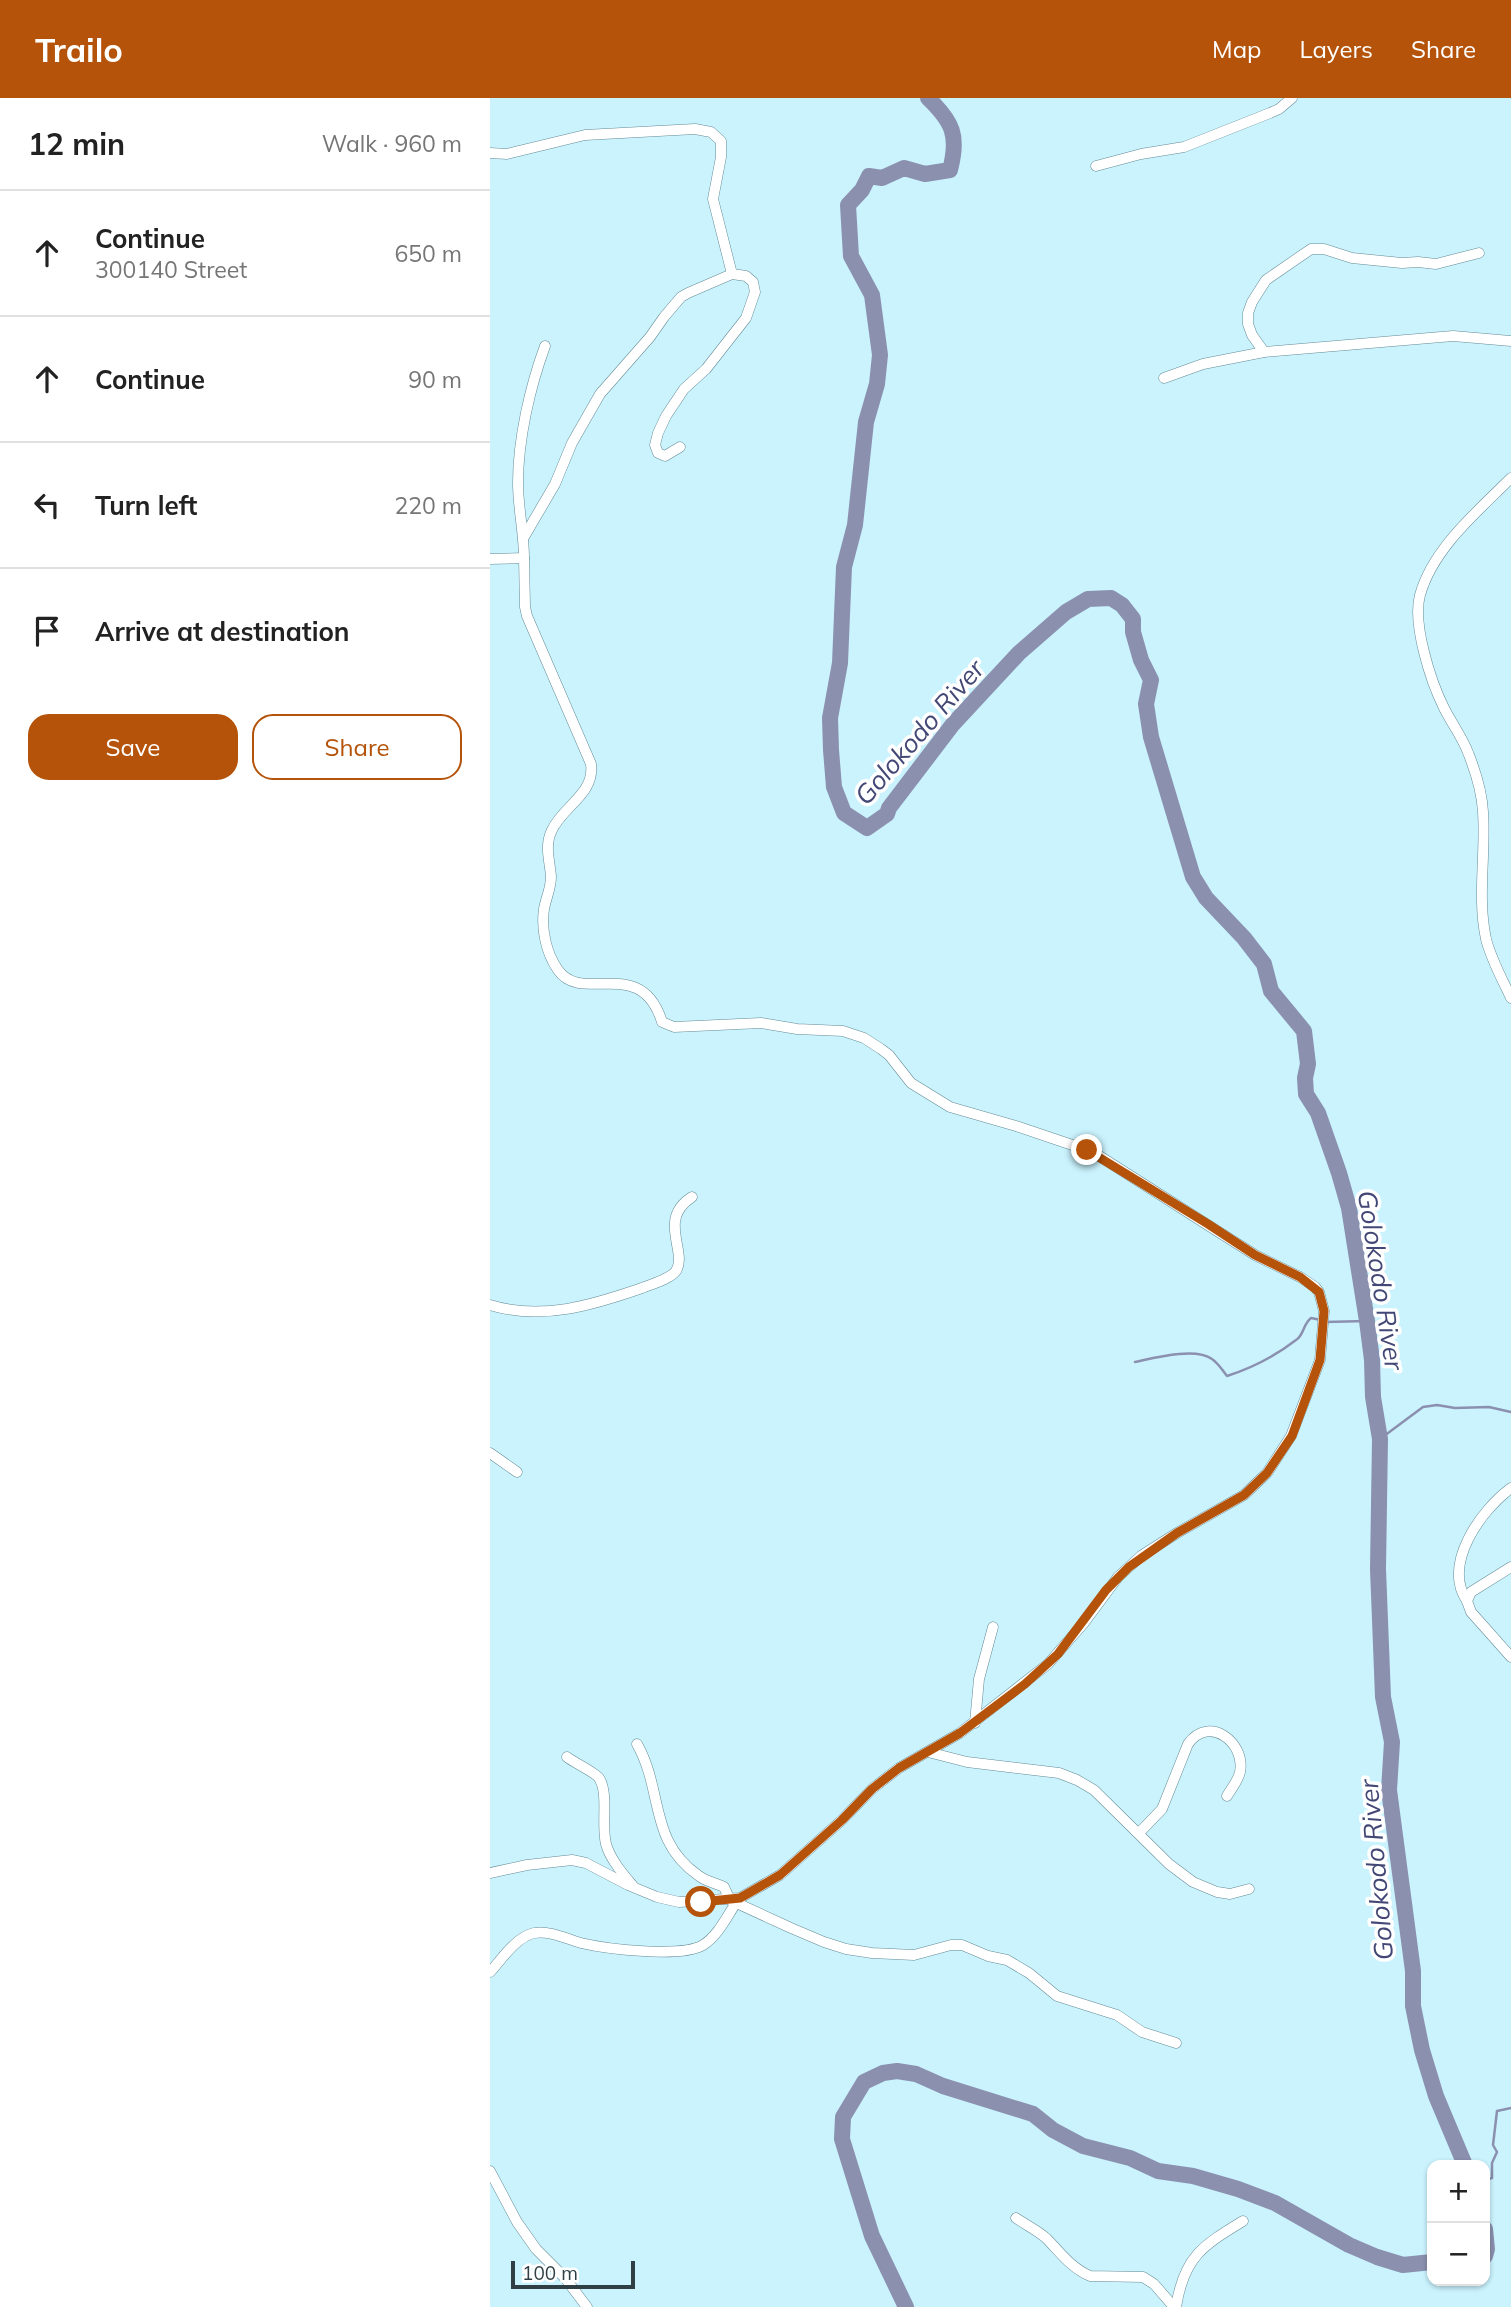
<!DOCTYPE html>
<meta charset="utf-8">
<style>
:root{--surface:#fff;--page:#f2f2f2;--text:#222;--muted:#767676;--line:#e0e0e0;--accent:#b45309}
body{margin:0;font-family:Mulish,sans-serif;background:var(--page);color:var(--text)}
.controls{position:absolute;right:21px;bottom:21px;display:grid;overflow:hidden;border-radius:14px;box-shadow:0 2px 5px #0004}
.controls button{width:63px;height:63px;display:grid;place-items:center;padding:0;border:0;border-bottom:2px solid var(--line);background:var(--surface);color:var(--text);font:35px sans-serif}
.scale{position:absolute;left:21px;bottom:18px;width:124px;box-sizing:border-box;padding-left:7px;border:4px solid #2f3f43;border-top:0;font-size:19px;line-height:24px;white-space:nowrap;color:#2f3f43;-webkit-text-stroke:5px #fff;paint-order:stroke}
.stop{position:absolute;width:21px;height:21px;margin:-16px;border:5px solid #b45309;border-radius:50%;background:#fff}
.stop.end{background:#b45309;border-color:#fff;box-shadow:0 2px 7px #0008}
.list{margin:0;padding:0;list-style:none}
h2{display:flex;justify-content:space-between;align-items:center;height:91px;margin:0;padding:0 28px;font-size:30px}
h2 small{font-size:23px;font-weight:400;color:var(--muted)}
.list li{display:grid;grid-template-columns:46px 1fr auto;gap:21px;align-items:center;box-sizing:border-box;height:126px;padding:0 28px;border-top:2px solid var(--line)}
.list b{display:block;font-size:26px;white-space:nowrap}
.list p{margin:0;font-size:23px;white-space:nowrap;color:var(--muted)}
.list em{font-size:23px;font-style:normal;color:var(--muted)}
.actions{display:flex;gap:14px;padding:21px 28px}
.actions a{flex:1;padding:16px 0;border:2px solid var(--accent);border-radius:21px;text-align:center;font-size:24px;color:var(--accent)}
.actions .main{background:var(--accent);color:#fff}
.icon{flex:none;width:38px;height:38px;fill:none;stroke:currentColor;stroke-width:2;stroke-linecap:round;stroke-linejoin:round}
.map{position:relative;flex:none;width:1021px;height:2209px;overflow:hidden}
header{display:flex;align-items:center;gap:42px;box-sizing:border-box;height:98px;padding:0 35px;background:var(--accent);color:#fff}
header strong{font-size:33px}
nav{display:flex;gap:38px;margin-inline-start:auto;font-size:24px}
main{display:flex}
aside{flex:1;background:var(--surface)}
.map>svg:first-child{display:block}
</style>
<header>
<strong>Trailo</strong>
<nav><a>Map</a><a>Layers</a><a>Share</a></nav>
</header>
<main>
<aside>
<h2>12 min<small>Walk · 960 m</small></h2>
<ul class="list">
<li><svg class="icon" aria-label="ahead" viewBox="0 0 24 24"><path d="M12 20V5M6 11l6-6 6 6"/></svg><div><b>Continue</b><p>300140 Street</p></div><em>650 m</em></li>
<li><svg class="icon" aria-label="ahead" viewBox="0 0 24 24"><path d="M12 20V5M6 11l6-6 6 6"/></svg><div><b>Continue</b></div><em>90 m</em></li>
<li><svg class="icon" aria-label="left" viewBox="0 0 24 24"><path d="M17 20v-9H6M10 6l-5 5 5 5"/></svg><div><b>Turn left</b></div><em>220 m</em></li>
<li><svg class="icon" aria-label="arrive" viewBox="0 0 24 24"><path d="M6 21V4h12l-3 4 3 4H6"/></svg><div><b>Arrive at destination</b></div></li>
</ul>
<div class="actions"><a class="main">Save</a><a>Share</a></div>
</aside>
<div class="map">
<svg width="1021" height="2209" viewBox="0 0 1021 2209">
<rect width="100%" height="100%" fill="#caf3fe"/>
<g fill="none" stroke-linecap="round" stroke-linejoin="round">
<g stroke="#8b90af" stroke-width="2.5">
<polyline points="835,1224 877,1223"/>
<path d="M645,1264c19,-4 60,-15 77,-3 6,4 11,12 15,17 25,-8 47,-19 69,-36 8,-5 7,-16 15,-22l10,2"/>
<polyline points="890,1341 933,1309 947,1307 965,1310 999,1309 1021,1314"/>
<polyline points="995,2082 1002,2080 1002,2065 1007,2054 1003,2047 1007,2013 1021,2010"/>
</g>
<g stroke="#8b90af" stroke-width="16">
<path d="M438,0c25,24 31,38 22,72l-25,4 -21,-6 -22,10 -13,-2 -7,14 -14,15 3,51 21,39 8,60 -3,29 -11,38 -11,103 -11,42 -4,96 -10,55 1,32 3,37 10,26 23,15 20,-14 2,-6 64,-84 66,-71 47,-41 22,-13 23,-1 11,7 11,14v13l8,28 10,20 -5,24 5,33 42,140 13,21 38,40 20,26 7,27 33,40 4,33 -3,14 1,16 12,19 21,60 10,35 18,113 5,39 1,37 7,42 -2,130 5,128 9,45 -3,48 24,181v35l9,44 14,46 29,69"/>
<polyline points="995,2131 997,2151 995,2158"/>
<polyline points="416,2209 382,2138 352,2041 353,2019 374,1984 393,1975 407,1973 426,1976 453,1988 543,2016 563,2032 593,2048 640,2060 668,2073 703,2078 748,2091 785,2105 859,2147 887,2159 913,2167 942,2164"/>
</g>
<defs>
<g id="minor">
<polyline points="0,55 17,56 95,37 205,31 221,34 231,43 231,59 223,101 242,176"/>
<polyline points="606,68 651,56 694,49 780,15 789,11 802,0"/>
<polyline points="774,254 762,237 758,226 758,215 762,204 776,182 821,151 834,151 862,160 912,165 928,164 946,166 989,155"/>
<polyline points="674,280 713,266 774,254 963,238 1021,243"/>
<path d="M1021,380c-33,33 -78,70 -91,117 -8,29 11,87 24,113 8,16 19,30 25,47 7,18 13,37 14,57 3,42 -6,85 3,127 5,20 16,40 25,59"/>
<polyline points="34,439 65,386 82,345 110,296 160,239 174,219 191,199 198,195 242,176 256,178 263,184 265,194 256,220 216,271 194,291 176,318 168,335 165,347 168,355 175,358 190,349"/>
<path d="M34,460c0,-25 -6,-50 -6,-75 0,-44 12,-96 27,-137"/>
<path d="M0,461l34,-1 1,49 2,9 64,148c4,30 -28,42 -39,66 -8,16 -2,31 -1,47 0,11 -5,21 -7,32 -3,20 2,44 14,61 24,35 83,-16 104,52l12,5 87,-4 36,6 46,2 21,7 17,11 8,6 22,28 39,24 66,19 77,26 162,103 45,22 15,10 4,5 5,19 -4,49 -29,76 -24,37 -23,22 -67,38 -36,23 -23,21 -35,47 -35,40 -88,69 -61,35 -27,21 -30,31 -62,55 -40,23 -61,4 -22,-5 -29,-12 -42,-22 -14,-3 -45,5 -37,8"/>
<path d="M0,1207c52,16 103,0 152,-17 10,-4 28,-9 34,-17 12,-19 -19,-52 16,-74"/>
<polyline points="0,1355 27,1374"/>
<polyline points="1021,1469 981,1494 977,1503 981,1514 1021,1559"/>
<path d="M977,1503c-25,-37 14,-91 44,-113"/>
<polyline points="485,1625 489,1581 503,1529"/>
<path d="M147,1646c27,48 11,97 62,132 8,6 17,7 25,11l6,13 61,28 33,14 22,7 26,4 42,2 37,-10h11l26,11 19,4 22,13 28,23 60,19 25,17 34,11"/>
<polyline points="438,1654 477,1664 569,1675 587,1682 604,1692 679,1766 703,1784 727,1794 740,1796 759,1791"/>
<path d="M77,1659c6,5 29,16 32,21 10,15 2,47 7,66 4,15 17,30 27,42"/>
<path d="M649,1735l23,-24 26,-65c21,-30 58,-1 52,28 -2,9 -9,17 -13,24"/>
<path d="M0,1874c12,-13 26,-35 44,-39 15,-3 33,6 47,10 25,6 101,15 122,2 15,-9 24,-29 33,-42"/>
<polyline points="0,2073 27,2124 46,2151 75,2180 97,2209"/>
<path d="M526,2120c10,7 21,12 30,20 14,14 25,30 44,38l53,1 11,7 20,23"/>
<path d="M686,2209c8,-50 26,-61 67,-86"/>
</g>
</defs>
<use href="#minor" stroke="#648b95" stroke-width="11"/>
<use href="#minor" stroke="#fff" stroke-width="10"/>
</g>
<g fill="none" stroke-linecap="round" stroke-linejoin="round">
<polyline stroke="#b45309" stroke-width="9" points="211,1804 250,1800 290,1777 352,1722 382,1691 409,1670 470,1635 535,1586 568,1556 616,1492 639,1469 687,1435 754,1397 777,1375 802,1338 830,1262 834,1213 829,1194 810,1179 765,1157 718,1126 597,1052"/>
</g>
<g text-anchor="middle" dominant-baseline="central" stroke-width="7" stroke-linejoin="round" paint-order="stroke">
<g font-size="26" font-style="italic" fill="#434775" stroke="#fff">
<text transform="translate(429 634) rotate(-49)">Golokodo River</text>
<text transform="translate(891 1182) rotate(81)">Golokodo River</text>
<text transform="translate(886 1772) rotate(-95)">Golokodo River</text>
</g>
</g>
</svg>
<div class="controls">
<button>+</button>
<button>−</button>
</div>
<div class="scale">100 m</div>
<div class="stop" style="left:211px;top:1804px"></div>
<div class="stop end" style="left:597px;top:1052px"></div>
</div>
</main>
